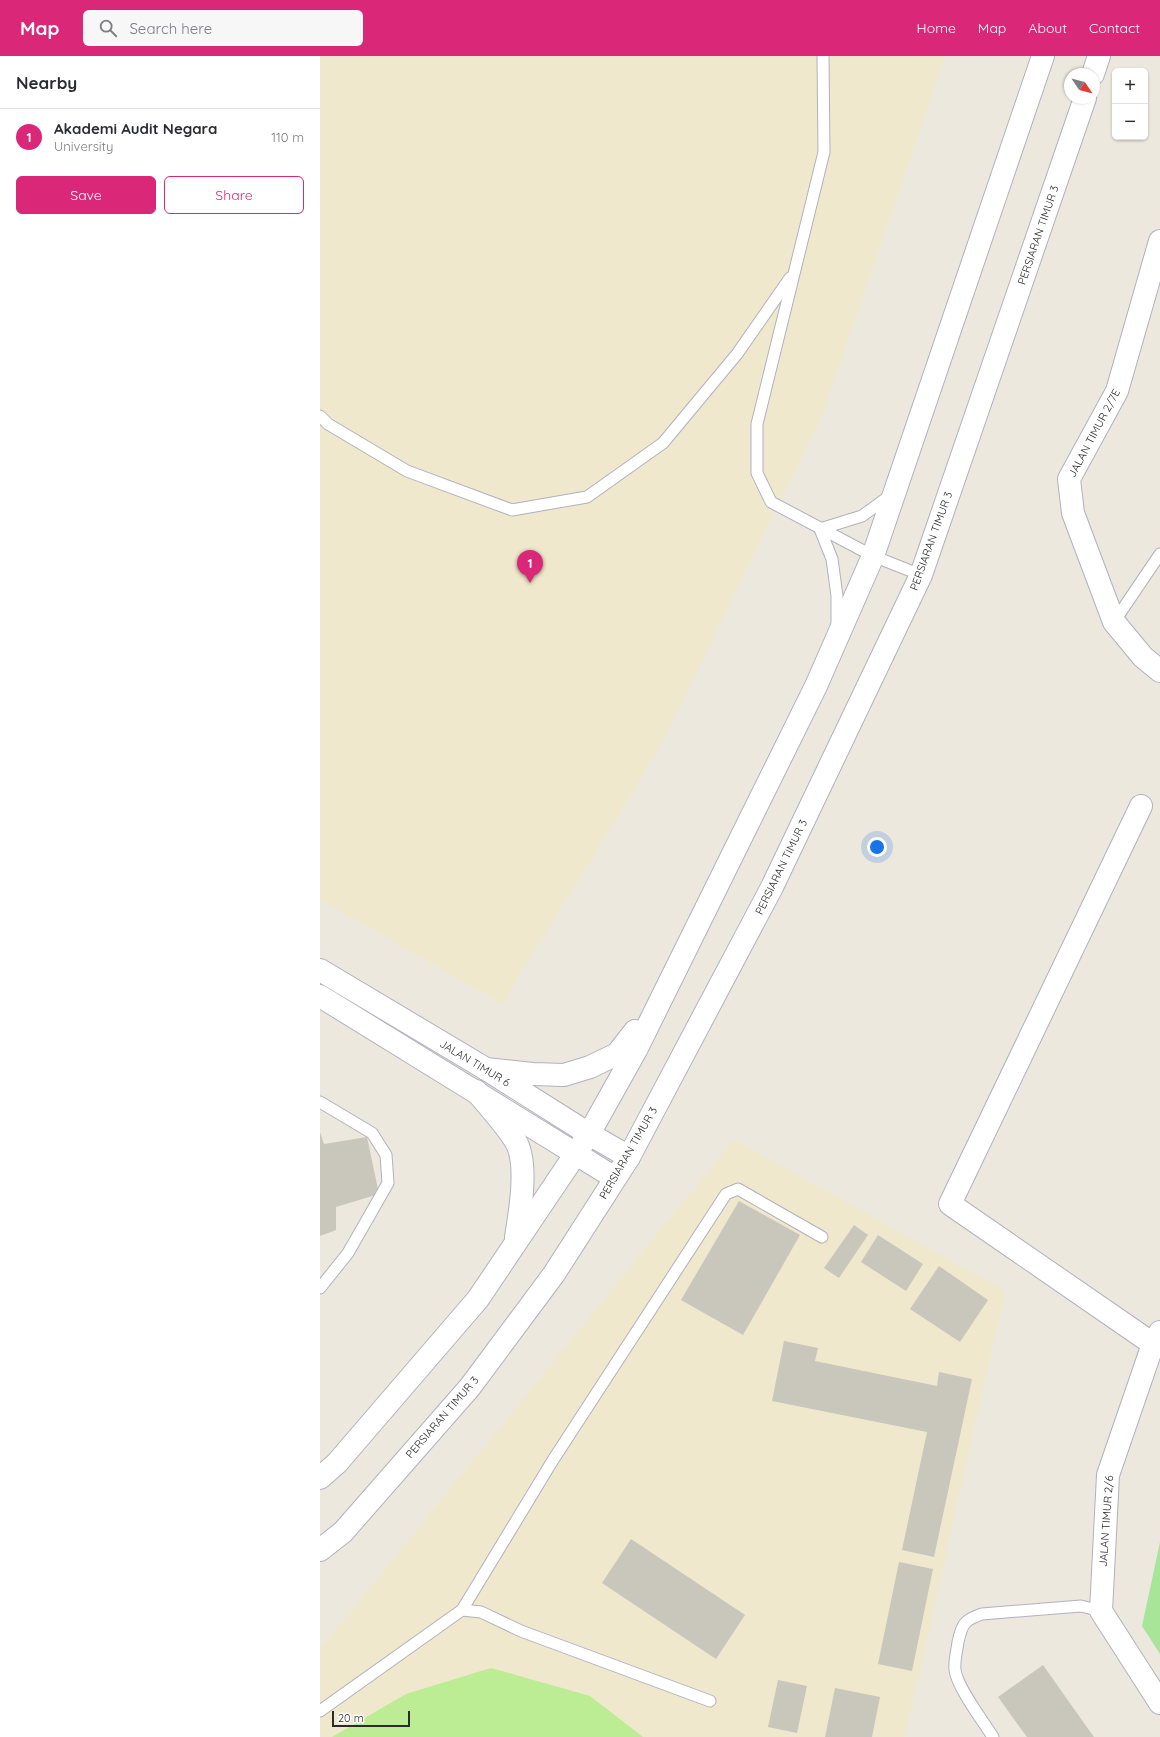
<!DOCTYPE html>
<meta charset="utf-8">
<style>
:root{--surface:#fff;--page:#f7f7f7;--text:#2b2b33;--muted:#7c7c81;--line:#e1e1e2;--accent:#db2777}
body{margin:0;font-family:Quicksand,sans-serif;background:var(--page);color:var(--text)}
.controls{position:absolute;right:12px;top:12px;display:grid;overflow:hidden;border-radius:6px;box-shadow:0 1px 3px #0004}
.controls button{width:36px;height:36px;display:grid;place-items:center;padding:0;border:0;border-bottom:1px solid var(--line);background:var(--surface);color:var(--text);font:20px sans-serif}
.compass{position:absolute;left:744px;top:12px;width:36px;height:36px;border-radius:50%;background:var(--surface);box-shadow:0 1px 3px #0004;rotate:125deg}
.scale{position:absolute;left:12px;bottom:10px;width:78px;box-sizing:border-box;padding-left:4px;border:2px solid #2b2b2b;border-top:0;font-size:11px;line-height:14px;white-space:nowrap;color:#2b2b2b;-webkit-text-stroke:3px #fff;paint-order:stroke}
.you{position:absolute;left:557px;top:791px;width:14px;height:14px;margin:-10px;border:3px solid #fff;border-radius:50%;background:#1a73e8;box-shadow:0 0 0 6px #1a73e833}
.badge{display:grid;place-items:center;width:26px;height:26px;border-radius:50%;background:var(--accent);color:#fff;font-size:13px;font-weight:700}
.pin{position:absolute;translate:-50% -33px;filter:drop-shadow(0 1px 2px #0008)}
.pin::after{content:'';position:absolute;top:21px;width:14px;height:12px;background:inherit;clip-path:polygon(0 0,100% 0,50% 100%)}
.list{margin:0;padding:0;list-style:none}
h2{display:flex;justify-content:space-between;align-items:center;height:52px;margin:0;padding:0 16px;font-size:17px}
h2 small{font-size:13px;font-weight:400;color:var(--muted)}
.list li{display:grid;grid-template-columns:26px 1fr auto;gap:12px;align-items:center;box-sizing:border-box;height:56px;padding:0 16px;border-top:1px solid var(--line)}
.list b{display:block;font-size:15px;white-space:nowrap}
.list p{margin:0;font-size:13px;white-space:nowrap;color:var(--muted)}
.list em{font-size:13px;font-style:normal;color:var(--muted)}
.actions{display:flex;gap:8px;padding:12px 16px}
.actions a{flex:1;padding:9px 0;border:1px solid var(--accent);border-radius:6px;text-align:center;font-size:14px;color:var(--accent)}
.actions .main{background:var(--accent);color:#fff}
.icon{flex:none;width:22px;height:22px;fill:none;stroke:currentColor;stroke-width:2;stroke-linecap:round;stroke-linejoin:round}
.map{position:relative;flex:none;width:840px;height:1681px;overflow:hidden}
header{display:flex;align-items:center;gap:24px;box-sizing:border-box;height:56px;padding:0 20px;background:var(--accent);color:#fff}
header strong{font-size:19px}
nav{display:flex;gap:22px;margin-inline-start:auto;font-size:14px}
.search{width:280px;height:36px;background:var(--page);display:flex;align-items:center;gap:10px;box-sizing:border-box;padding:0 14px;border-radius:6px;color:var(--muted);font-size:15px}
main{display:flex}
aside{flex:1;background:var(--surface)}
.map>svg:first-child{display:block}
</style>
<header>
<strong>Map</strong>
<div class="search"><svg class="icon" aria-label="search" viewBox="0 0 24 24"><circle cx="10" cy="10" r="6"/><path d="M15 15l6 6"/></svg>Search here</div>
<nav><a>Home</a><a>Map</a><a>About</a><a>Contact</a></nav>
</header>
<main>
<aside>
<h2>Nearby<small></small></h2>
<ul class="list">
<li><span class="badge">1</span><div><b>Akademi Audit Negara</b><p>University</p></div><em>110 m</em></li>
</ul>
<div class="actions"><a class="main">Save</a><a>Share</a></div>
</aside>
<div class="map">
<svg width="840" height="1681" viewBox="0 0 840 1681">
<rect width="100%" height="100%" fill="#ede8dd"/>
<g fill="#efe8cc">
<polygon points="0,0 625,0 502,360 339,693 182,948 0,843"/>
<polygon points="414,1083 685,1235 585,1681 0,1681 0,1593"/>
</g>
<polygon fill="#a9e599" points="840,1486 840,1598 822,1570"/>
<polygon fill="#bcec94" points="171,1612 270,1640 323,1681 12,1681 86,1638"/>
<g fill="#c9c6bc">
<polygon points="0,1076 4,1088 47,1081 59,1138 16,1151 16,1174 0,1180"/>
<polygon points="419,1145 480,1179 423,1279 361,1244"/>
<polygon points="534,1169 548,1179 519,1222 504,1212"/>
<polygon points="558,1179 603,1208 586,1235 541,1206"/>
<polygon points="619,1210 668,1244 640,1286 590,1253"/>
<polygon points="464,1285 498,1292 495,1305 617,1330 619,1316 652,1323 614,1501 582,1494 607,1376 452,1345"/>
<polygon points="311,1483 425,1559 396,1603 282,1527"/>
<polygon points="579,1506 613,1513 592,1615 558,1608"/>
<polygon points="723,1609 764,1667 774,1681 707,1681 691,1659 678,1641"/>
<polygon points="458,1624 487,1630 477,1677 448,1671"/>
<polygon points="515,1632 560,1641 552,1681 505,1681"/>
</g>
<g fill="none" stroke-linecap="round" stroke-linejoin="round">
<defs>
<g id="lane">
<polyline points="503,0 504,96 437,368 437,417 451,446 553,500 601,519"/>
<polyline points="0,360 8,368 87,415 192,454 267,441 343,387 417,298 470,222"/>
<polyline points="794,566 840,498"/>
<polyline points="517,569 517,540 512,503 500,473 542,460 571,439"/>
<polyline points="0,1046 52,1077 66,1099 68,1127 28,1197 0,1232"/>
<polyline points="142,1554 233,1404 406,1138 418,1133 502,1181"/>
<polyline points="0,1655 142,1554 161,1556 201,1575 390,1645"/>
<path d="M673,1681c-10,-16 -36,-50 -38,-67 -1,-10 2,-19 3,-28 4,-18 6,-22 24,-28l99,-8 20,5"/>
</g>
<g id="street">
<polyline points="840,185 797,335 749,423 753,457 794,566 823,601 840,615"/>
<polyline points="821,750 630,1148 833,1288 840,1290"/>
<polyline points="0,914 166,1013 269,1078 309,1101"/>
<polyline points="0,940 295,1122"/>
<polyline points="840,1276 833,1288 788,1419 781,1555 840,1647"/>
</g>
<g id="secondary">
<polyline points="773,18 779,0"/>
<polyline points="166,1013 213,1018 244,1019 270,1011 297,998 315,975"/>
<path d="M156,1035c13,16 28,32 39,49 14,22 5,72 1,97"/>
<polyline points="0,1422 17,1407 158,1243 269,1078 316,994 496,630 553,500 723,0"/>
<polyline points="0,1494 23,1476 150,1331 234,1218 309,1101 452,831 601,519 765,42"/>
</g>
</defs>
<use href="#lane" stroke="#b1b1bf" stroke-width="13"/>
<use href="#street" stroke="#b1b1bf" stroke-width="24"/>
<use href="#secondary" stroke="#b1b1bf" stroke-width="24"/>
<use href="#lane" stroke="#fff" stroke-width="11"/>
<use href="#street" stroke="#fff" stroke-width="22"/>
<use href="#secondary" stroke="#fff" stroke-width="22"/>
</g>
<g text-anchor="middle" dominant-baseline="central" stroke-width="3" stroke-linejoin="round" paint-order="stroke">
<g font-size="11" fill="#2b2b2b" stroke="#fff">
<text transform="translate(718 179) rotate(-71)">PERSIARAN TIMUR 3</text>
<text transform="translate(774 377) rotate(-62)">JALAN TIMUR 2/7E</text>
<text transform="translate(611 485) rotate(-70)">PERSIARAN TIMUR 3</text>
<text transform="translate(461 811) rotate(-64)">PERSIARAN TIMUR 3</text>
<text transform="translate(155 1007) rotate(31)">JALAN TIMUR 6</text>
<text transform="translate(308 1097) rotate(-60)">PERSIARAN TIMUR 3</text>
<text transform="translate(122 1361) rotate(-49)">PERSIARAN TIMUR 3</text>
<text transform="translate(786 1465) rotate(-86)">JALAN TIMUR 2/6</text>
</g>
</g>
</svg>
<div class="controls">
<button>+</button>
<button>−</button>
</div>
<svg class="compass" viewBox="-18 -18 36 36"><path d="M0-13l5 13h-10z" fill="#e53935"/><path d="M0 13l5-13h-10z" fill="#7c7c81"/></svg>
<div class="scale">20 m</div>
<div class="you"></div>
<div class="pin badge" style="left:210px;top:527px">1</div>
</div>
</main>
